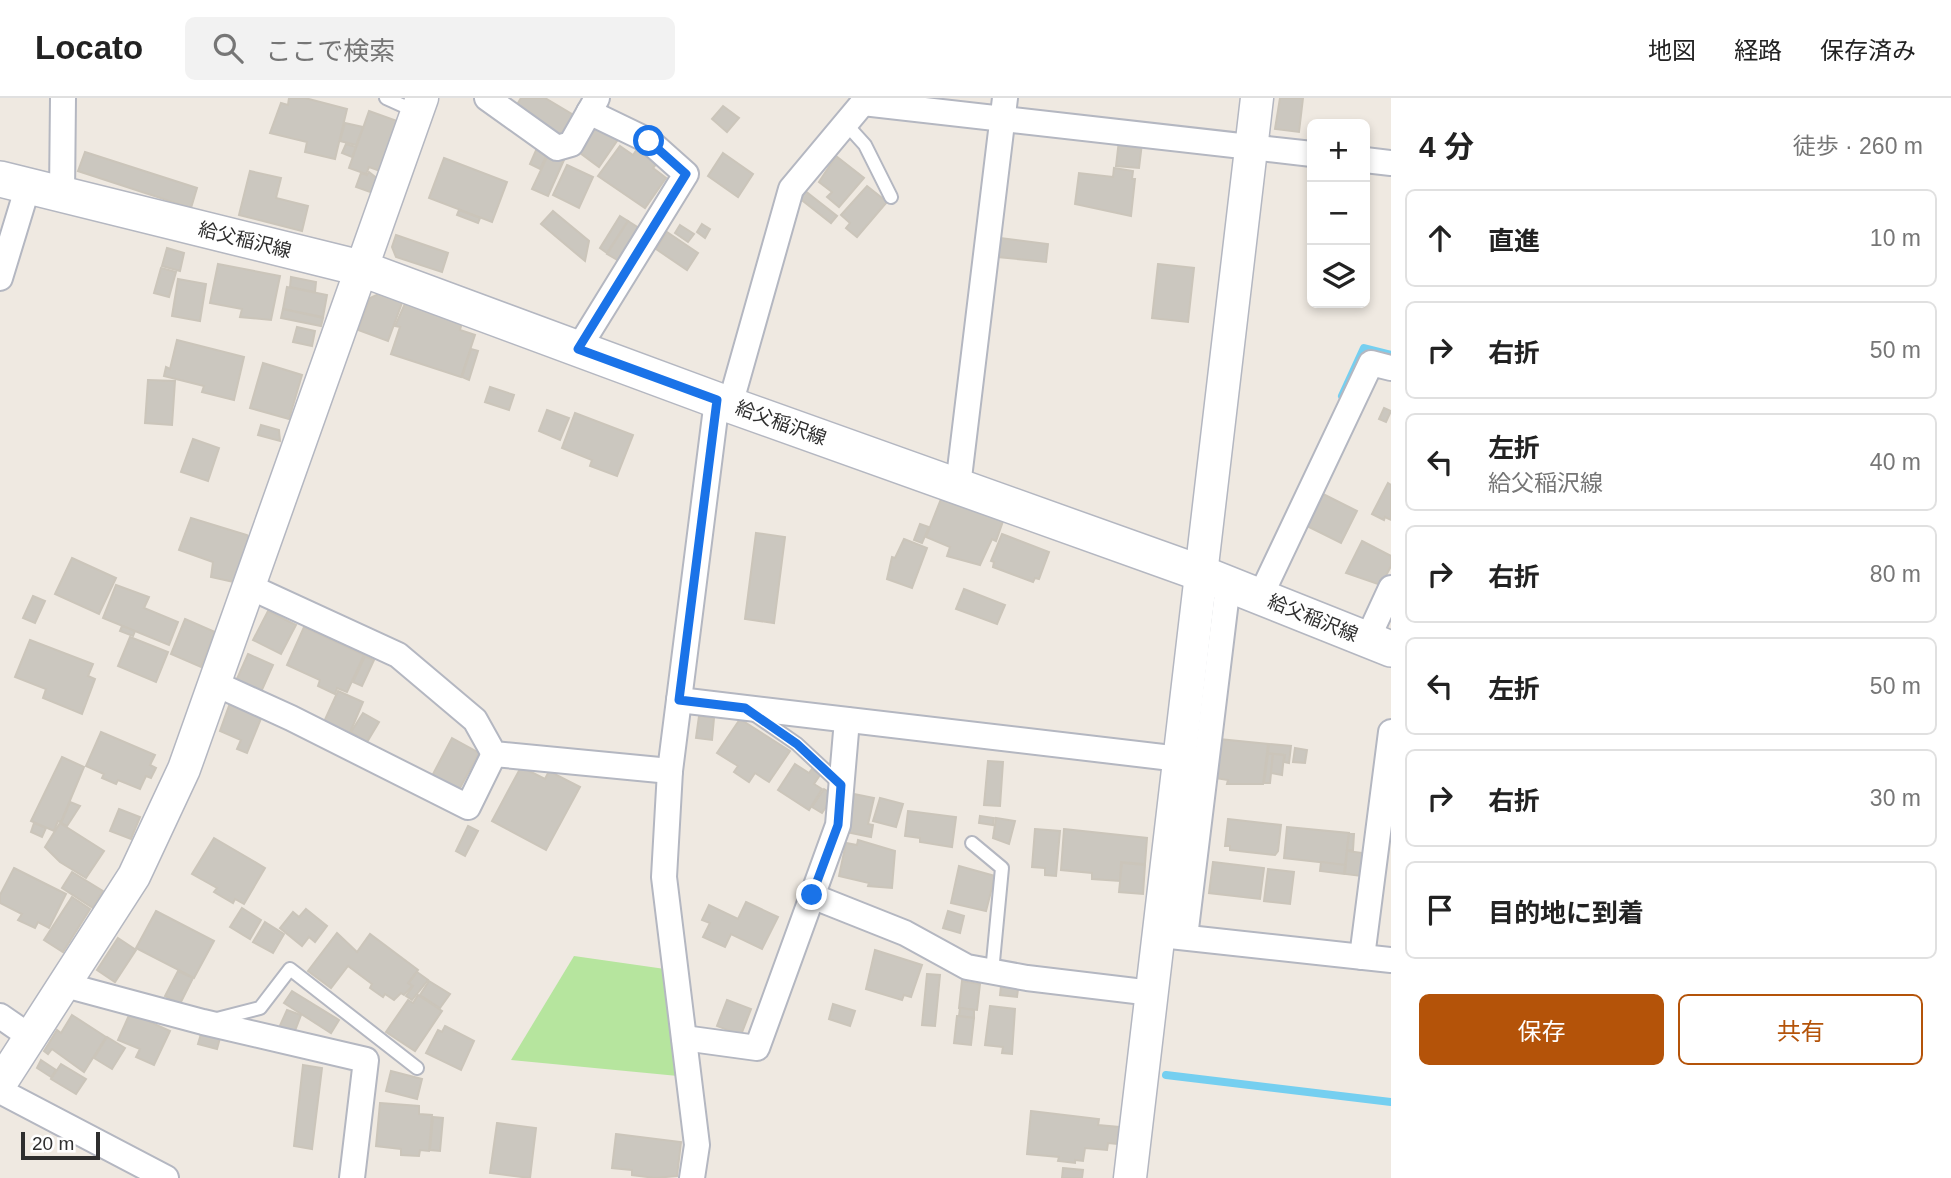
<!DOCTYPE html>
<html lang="ja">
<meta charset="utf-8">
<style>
:root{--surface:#fff;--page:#f2f2f2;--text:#222;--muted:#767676;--line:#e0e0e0;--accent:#b45309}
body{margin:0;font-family:Arial,"Noto Sans JP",sans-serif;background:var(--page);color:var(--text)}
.controls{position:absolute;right:21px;top:21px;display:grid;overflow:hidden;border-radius:10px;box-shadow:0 4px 10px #0003}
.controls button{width:63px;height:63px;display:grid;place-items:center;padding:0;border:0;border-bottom:2px solid var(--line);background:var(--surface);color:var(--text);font:35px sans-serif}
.scale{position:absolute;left:21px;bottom:18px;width:79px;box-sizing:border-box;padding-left:7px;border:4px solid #2e2e2e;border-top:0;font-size:19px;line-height:24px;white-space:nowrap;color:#2e2e2e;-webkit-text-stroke:5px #fff;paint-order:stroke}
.stop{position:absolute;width:21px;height:21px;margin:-16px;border:5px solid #1a73e8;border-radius:50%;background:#fff}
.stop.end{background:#1a73e8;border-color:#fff;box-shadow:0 2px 7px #0008}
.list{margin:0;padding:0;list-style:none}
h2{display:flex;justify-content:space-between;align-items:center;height:91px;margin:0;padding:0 28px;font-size:30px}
h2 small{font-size:23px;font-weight:400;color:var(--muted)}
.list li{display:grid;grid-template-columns:46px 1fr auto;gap:21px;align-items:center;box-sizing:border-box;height:98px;margin:0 14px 14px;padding:0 14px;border:2px solid var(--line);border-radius:10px}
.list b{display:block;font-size:26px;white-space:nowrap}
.list p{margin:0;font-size:23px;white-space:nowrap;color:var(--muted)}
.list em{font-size:23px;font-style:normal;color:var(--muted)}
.actions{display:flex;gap:14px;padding:21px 28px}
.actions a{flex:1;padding:16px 0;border:2px solid var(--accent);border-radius:10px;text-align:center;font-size:24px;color:var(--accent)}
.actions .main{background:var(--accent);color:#fff}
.icon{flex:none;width:38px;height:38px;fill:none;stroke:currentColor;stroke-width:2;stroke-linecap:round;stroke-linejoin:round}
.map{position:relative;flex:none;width:1391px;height:1080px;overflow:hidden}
header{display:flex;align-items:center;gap:42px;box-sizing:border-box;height:98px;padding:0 35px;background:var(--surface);border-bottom:2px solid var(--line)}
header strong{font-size:33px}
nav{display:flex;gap:38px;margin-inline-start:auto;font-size:24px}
.search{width:490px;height:63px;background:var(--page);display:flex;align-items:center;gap:18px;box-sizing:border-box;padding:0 24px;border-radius:10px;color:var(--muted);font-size:26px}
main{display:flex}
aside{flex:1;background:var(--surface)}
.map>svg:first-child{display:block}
</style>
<header>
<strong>Locato</strong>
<div class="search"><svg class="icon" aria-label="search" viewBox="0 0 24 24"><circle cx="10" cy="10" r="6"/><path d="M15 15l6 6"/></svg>ここで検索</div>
<nav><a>地図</a><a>経路</a><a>保存済み</a></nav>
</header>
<main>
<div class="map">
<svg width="1391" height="1080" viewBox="0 0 1391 1080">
<rect width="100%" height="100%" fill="#efe9e1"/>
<polygon fill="#b6e59e" points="574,858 665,871 678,978 511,962"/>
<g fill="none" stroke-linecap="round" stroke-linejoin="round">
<g stroke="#75cff0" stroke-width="8">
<polyline points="1342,298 1364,250 1391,257"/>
<polyline points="1166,977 1391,1004"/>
</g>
</g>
<g fill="#cbc7bf" stroke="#cbc5ba" stroke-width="2">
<polygon points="289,0 305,0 347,11 335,61 305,54 307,44 270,35 281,5 288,7"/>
<polygon points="521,0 545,0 577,19 568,33 565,30 559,40 515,10"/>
<polygon points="1280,0 1303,0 1299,34 1275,31"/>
<polygon points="723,8 739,20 727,34 712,21"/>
<polygon points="369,13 400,24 383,74 369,69 366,76 349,70"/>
<polygon points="596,24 619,40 599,69 576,52"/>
<polygon points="345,25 363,29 356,47 340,43"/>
<polygon points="1119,42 1142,45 1139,70 1116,68"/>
<polygon points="346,46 356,49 352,59 342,55"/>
<polygon points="620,48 633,57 638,50 658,64 653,70 666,80 645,110 598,78"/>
<polygon points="537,50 548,54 540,71 530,66"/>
<polygon points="85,54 197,90 191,110 78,73"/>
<polygon points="549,55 564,62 548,98 532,91"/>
<polygon points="723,55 753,76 738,99 708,78"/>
<polygon points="836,58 864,80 839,109 827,99 832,94 819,84"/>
<polygon points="444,60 507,84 492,124 429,100"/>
<polygon points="567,67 593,79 579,110 553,97"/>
<polygon points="1114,70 1133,73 1132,81 1135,81 1131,118 1075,106 1079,75 1113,79"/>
<polygon points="250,73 281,80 276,100 308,108 302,133 239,117"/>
<polygon points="369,74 378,81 373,95 356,89 361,75 367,77"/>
<polygon points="867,88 887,104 857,139 846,130 850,125 841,117"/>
<polygon points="804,92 837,118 831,125 798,99"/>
<polygon points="459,112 480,120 478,125 457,117"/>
<polygon points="553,113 589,143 585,163 541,126"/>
<polygon points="620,118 628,123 607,155 600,150"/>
<polygon points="628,123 639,130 619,163 607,156"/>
<polygon points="702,126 710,131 705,140 697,134"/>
<polygon points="680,127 694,136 688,144 675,135"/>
<polygon points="667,134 698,155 687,172 656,151"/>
<polygon points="396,137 448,155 442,174 396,159 392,149"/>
<polygon points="1000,140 1048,146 1046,164 998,159"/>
<polygon points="167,150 184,155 180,173 162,168"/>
<polygon points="218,166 280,178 271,222 240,219 242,211 210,205"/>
<polygon points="1158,166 1194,170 1188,224 1152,220"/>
<polygon points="161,170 176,174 169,199 154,195"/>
<polygon points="291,179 316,184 315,194 290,189"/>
<polygon points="178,181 206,186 200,223 172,218"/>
<polygon points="287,189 327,197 323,219 283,211"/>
<polygon points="383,194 403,202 388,243 358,232 370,200"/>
<polygon points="407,201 462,224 460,232 475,237 461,279 391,256 400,229 395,228"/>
<polygon points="283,211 323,220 321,228 281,220"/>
<polygon points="297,229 315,233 312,248 293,244"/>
<polygon points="177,242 244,259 234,302 202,294 204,288 164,278 166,269 170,271"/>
<polygon points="471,251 478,253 469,282 462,279"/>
<polygon points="263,265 302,277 289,321 250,310"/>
<polygon points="148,282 175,283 172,327 145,325"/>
<polygon points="490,289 514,297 509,312 485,304"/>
<polygon points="1384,310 1391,313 1386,324 1379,321"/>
<polygon points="547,312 569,320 560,342 539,333"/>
<polygon points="575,315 633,337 617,378 590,368 592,362 562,350"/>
<polygon points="261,327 279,332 280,343 258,337"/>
<polygon points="193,341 219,350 208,383 181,374"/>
<polygon points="1388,385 1391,387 1391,422 1385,419 1384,422 1372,416"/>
<polygon points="1323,396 1357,413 1341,445 1307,428"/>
<polygon points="941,401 1003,423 996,443 992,441 980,467 947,458 950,449 926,439"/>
<polygon points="191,420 247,437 250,441 234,484 211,479 213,464 179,452"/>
<polygon points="920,426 929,429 922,445 914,442"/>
<polygon points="756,435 785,439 774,525 745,521"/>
<polygon points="1002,436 1049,454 1039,481 1035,480 1033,484 993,469 994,464 991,463"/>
<polygon points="904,441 927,450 912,490 887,481 892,459 895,460"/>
<polygon points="1362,443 1391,458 1391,468 1381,487 1346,475"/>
<polygon points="72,460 116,480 99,516 55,496"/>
<polygon points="116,487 149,499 144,510 178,524 169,547 103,520"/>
<polygon points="964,491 1005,507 997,526 956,511"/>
<polygon points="33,498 45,503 35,525 23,520"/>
<polygon points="268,513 296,527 281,556 253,542"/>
<polygon points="185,521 215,534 201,569 171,556"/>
<polygon points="122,528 135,533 133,538 120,533"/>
<polygon points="304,529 364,557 347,594 337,590 335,596 318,588 320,582 287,567"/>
<polygon points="130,539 168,554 156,584 118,568"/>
<polygon points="30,542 93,566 88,578 95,581 82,616 43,600 46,591 15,579"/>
<polygon points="248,556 273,567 261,594 236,583"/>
<polygon points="365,558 374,562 362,588 353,584"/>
<polygon points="338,593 363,604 349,637 323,626"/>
<polygon points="230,605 262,618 247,655 237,651 241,642 220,633"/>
<polygon points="363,615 379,624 367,644 351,634"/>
<polygon points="699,618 714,620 712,642 696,640"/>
<polygon points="740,621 790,653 769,684 755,675 749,684 734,674 738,668 717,655"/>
<polygon points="101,634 155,657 150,667 156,670 151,680 146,678 140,691 118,682 116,686 102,680 104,676 86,668"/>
<polygon points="452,640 479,655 459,692 432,678"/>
<polygon points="1219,641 1268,646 1263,686 1227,686 1228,682 1215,680"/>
<polygon points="1269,646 1291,648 1289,665 1284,664 1285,657 1268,655"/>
<polygon points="1295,650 1307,652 1305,665 1293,664"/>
<polygon points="1268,656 1273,656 1270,685 1264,685"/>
<polygon points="1273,656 1284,657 1282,677 1271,675"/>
<polygon points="62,659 84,669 61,724 58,723 54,733 31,723"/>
<polygon points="988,663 1003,664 1000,708 984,707"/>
<polygon points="795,666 809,675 812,671 820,677 814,686 822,691 809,712 778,692"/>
<polygon points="521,669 545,681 549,673 580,689 546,752 492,723"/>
<polygon points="824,691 834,697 822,715 812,709"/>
<polygon points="854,696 874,700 868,726 873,727 871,739 846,734"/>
<polygon points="880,700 903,706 896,729 873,723"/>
<polygon points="70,704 80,708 67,728 61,725"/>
<polygon points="119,711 140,719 131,741 110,733"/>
<polygon points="908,713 956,719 952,749 920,744 920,740 905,738"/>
<polygon points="980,718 994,720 993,727 979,725"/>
<polygon points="996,720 1015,723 1009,746 993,740"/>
<polygon points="1228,721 1281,727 1278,753 1275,757 1230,752 1230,748 1225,748"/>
<polygon points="34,725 46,730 42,739 31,734"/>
<polygon points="60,725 104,753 86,780 60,764 45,749"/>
<polygon points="468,728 478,733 465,758 456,753"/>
<polygon points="1287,729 1349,735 1345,767 1284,760"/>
<polygon points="1035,731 1060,733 1056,778 1045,777 1045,770 1032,769"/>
<polygon points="1064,731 1147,740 1145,766 1121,764 1120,783 1092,781 1092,775 1061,772"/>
<polygon points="1349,736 1354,736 1353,752 1347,752"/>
<polygon points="214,740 265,770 244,806 235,801 233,805 214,794 217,790 192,776"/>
<polygon points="858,742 895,753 892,790 868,788 869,785 839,778 846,745 857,747"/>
<polygon points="1347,753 1363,755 1361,778 1345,776"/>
<polygon points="1213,764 1264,770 1260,801 1209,795"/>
<polygon points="1321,764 1345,767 1344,776 1320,773"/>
<polygon points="1122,765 1145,767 1143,796 1119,794"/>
<polygon points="959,768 995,778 986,813 951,805"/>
<polygon points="14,770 66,796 49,830 38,824 35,830 18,822 22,816 0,805 0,797"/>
<polygon points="1268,771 1294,774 1290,806 1264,803"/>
<polygon points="72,774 103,793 93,810 62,790"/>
<polygon points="72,799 90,811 63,854 44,842"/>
<polygon points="746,804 778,819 762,851 731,836 725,849 703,839 710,825 702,822 709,807 738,821"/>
<polygon points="242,810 261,822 250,841 230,829"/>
<polygon points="306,811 327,828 315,844 309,839 302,848 280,830 293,814 299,819"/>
<polygon points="156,813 214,843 194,880 136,850"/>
<polygon points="948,813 964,818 960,835 943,830"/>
<polygon points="265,824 284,836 273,855 253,844"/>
<polygon points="337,835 357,854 370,836 418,872 408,885 412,888 404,897 401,895 394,902 385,896 383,899 370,890 372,886 348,868 331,890 308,873"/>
<polygon points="118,840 136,852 115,884 97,872"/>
<polygon points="875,852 922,867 911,899 904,897 902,902 866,891"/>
<polygon points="178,873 193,880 180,906 165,898"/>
<polygon points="417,874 428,882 412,902 406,898 413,888 409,885"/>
<polygon points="927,876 940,877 935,928 922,927"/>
<polygon points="429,883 450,896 440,910 420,897"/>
<polygon points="962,883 980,886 977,912 959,910"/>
<polygon points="1001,888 1018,891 1017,899 1000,897"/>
<polygon points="292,893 339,922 331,935 284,905"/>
<polygon points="418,897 442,913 415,953 386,934 408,902 413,905"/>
<polygon points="727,902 751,911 741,937 717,928"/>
<polygon points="833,906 855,913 850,928 829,921"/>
<polygon points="990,908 1015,911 1012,956 1002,955 1003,949 985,947"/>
<polygon points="960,910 974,912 974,920 959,918"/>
<polygon points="287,912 301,917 293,938 278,932"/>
<polygon points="130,915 170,933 154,967 136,959 140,951 118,942"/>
<polygon points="72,917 106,939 84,974 52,951 48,956 44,953 57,932 61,935"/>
<polygon points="957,918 974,920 971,947 954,945"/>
<polygon points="445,928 474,943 461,972 426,955 438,932 442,934"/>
<polygon points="201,936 220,940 217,951 198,946"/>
<polygon points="107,939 125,950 112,971 94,960"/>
<polygon points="41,962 56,972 51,979 37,970"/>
<polygon points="61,966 86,981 76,996 51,981"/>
<polygon points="303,967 322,970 312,1051 294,1048"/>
<polygon points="391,973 422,981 417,1001 386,993"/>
<polygon points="380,1005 419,1008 419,1016 432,1017 429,1053 420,1052 419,1058 401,1057 401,1051 376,1048"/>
<polygon points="1031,1013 1099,1021 1098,1027 1119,1029 1117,1046 1108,1045 1107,1052 1085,1050 1083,1063 1075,1062 1075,1065 1058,1063 1059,1059 1027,1056"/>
<polygon points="433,1019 443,1020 440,1053 430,1052"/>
<polygon points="497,1025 536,1030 530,1080 490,1075"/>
<polygon points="616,1036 681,1044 677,1078 655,1080 632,1077 632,1072 612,1070"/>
<polygon points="1063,1070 1083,1072 1082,1080 1062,1080"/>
</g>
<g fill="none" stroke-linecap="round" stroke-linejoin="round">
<defs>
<g id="service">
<polyline points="386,0 417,14"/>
<polyline points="846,26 865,47 891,99"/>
<polyline points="755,617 797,646 841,687"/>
<polyline points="972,745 1002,770 992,874"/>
<polyline points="213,922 260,910 290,871 417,970"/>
</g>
<g id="minor">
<polyline points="487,0 557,50 571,46 597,0"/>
<polyline points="863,5 1312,56"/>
<polyline points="1365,62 1391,65"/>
<polyline points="62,96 63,0"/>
<polyline points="0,180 28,88"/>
<polyline points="578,251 686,76 649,43 589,14"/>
<polyline points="730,307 791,91 867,0"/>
<polyline points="958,388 1005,0"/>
<polyline points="248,488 398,557 475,622 494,656 670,673"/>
<polyline points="1260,499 1371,265 1391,270"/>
<polyline points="1367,542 1391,490"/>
<polyline points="214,585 291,620 468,709 494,656"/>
<polyline points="679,602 1180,661"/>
<polyline points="812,798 905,835 967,869 1027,880 1152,895"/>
<polyline points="1170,838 1391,862"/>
<polyline points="1185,839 1228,486"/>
<polyline points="1362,859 1391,634"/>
<polyline points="65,887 203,924 366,962 352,1080"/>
<polyline points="0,918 32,940"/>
<polyline points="684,940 757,950 838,727 847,622"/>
<polyline points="0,993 166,1080"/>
<polyline points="692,1080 697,1047 664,779 670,673 717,302"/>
</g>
<g id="tertiary">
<polyline points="0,986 134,778 184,671 422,0"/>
<polyline points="1130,1080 1257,0"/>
</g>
<polyline id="secondary" points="0,81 360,170 730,307 1203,476 1391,551"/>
</defs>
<use href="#service" stroke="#b4b7c1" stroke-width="16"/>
<use href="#minor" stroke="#b4b7c1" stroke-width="28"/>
<use href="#tertiary" stroke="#b4b7c1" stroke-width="35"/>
<use href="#secondary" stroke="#b4b7c1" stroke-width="38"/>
<use href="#service" stroke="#fff" stroke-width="12"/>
<use href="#minor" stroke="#fff" stroke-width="24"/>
<use href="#tertiary" stroke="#fff" stroke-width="32"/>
<use href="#secondary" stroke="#fff" stroke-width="35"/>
</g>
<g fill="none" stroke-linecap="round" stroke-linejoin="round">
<polyline stroke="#1a73e8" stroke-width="9" points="649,43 686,76 578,251 717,302 679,602 745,610 797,646 841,687 838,727 812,797"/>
</g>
<g text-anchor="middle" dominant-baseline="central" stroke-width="6" stroke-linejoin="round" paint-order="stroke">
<g font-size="19" fill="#2e2e2e" stroke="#fff">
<text transform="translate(245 142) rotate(14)">給父稲沢線</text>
<text transform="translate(781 325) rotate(20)">給父稲沢線</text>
<text transform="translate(1313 520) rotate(22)">給父稲沢線</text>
</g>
</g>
</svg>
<div class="controls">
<button>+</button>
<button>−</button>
<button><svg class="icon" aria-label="layers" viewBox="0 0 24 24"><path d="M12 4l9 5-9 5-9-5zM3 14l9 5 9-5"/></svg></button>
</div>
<div class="scale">20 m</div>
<div class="stop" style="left:649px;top:43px"></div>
<div class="stop end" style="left:812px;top:797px"></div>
</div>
<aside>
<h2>4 分<small>徒歩 · 260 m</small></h2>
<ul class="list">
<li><svg class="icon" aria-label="ahead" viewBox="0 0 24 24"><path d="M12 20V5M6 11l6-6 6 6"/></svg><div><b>直進</b></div><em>10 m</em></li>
<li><svg class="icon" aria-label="right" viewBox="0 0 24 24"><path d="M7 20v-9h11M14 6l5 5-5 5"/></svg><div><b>右折</b></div><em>50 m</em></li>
<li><svg class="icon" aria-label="left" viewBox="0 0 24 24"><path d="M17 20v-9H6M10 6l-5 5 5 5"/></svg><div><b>左折</b><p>給父稲沢線</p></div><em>40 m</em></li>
<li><svg class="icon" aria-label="right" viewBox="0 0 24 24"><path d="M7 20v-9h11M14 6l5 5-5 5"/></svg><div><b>右折</b></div><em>80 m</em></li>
<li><svg class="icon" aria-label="left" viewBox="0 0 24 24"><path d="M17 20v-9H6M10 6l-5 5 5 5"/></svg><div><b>左折</b></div><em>50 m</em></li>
<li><svg class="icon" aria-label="right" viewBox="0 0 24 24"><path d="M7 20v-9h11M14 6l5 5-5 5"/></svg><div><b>右折</b></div><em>30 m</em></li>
<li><svg class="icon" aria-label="arrive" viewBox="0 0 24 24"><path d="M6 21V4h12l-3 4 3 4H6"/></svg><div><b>目的地に到着</b></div></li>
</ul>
<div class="actions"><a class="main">保存</a><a>共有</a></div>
</aside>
</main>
